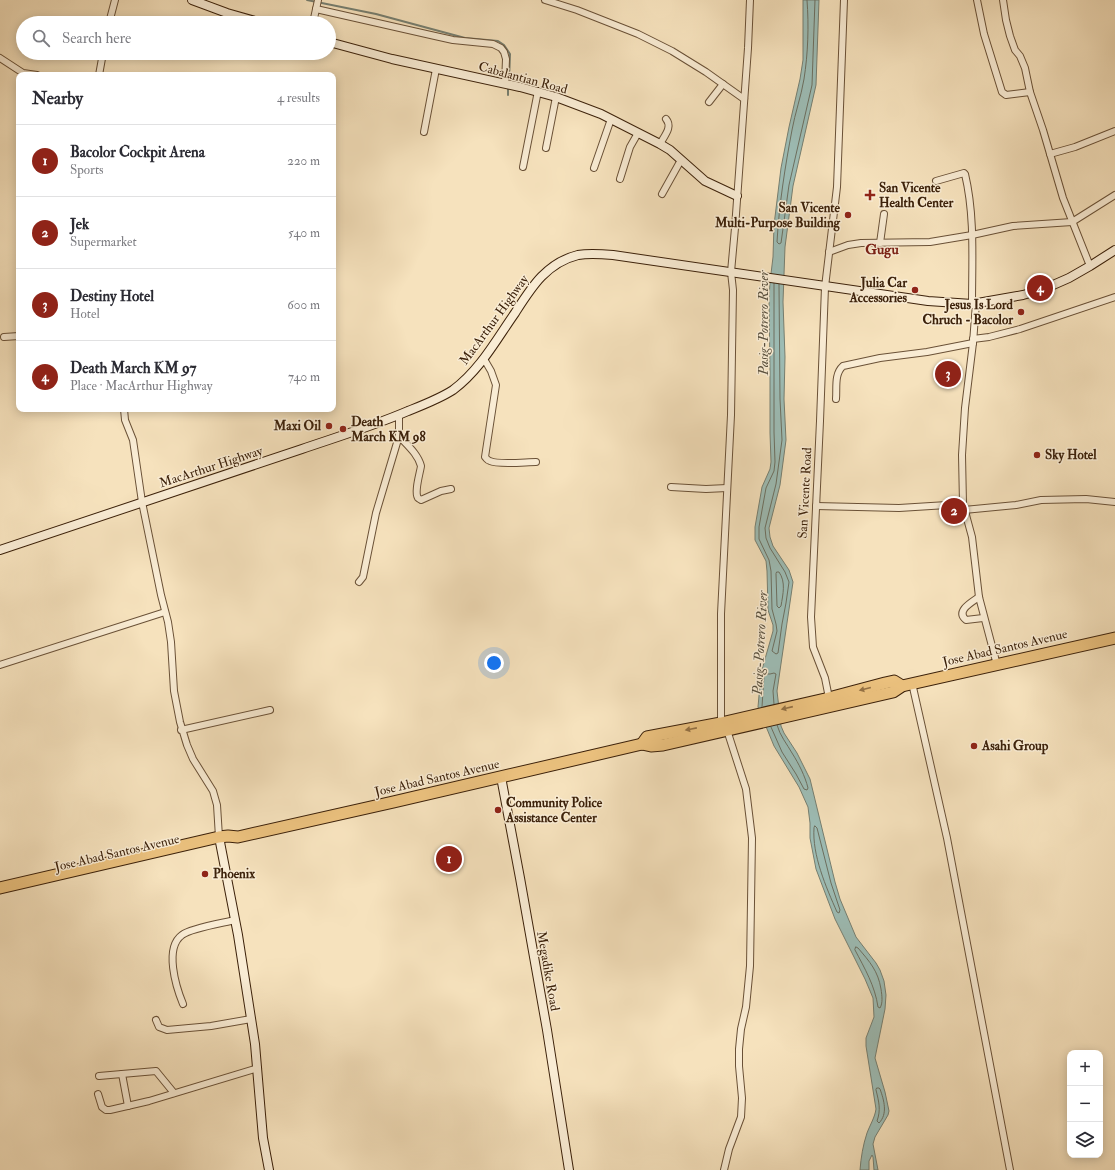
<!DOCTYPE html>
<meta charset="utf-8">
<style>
:root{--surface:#fff;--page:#f7f7f7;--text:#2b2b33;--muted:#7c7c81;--line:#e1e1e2;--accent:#8f2418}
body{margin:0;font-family:"IM FELL Double Pica",serif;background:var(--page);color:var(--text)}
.controls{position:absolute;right:12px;bottom:12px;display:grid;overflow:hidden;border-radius:8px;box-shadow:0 2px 10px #0003}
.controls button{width:36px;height:36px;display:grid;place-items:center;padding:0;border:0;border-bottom:1px solid var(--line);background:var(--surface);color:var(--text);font:20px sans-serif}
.you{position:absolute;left:494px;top:663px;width:14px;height:14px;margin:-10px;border:3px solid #fff;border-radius:50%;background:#1a73e8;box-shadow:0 0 0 6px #1a73e833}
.badge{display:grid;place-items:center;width:26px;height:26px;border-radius:50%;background:var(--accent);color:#fff;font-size:13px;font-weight:700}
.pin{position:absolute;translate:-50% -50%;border:2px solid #fff;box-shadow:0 1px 4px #0006}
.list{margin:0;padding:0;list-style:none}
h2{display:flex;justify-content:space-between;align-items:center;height:52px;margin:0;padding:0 16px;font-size:17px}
h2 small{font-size:13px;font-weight:400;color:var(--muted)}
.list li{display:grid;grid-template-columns:26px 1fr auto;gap:12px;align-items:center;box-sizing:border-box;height:72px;padding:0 16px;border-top:1px solid var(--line)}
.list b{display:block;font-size:15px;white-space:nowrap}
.list p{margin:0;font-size:13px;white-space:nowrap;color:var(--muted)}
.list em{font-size:13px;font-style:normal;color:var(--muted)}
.icon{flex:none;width:22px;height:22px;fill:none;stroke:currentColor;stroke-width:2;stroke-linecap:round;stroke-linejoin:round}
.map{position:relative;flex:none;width:1115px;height:1170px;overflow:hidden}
.search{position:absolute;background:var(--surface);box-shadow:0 2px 10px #0003;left:16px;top:16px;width:320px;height:44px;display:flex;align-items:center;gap:10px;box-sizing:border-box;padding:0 14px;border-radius:22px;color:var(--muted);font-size:15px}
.panel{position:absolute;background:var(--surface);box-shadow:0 2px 10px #0003;left:16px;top:72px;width:320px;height:340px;border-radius:8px}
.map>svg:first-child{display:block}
</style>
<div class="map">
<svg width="1115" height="1170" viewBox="0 0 1115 1170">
<rect width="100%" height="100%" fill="#f6e2bd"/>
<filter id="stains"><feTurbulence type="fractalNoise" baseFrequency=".005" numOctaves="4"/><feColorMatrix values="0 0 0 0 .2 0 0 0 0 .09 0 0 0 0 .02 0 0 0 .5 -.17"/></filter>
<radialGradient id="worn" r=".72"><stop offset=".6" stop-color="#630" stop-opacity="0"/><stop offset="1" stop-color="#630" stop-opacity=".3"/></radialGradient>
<path fill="#9dbdb6" stroke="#767f71" d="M803,0h16l-3,85 -23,101 -8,61 -2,55 2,55 -1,42 2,41 -6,45 -11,43 1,9 3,9 16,24 4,12 -16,109 4,35 3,7 13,20 13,26 25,103 5,17 16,38 20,26 4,7 4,11 2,14 -1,14 -10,49 10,34 4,19 -1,4 -13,22 -2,7 5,26h-4l-1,-13 -1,-2 -3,6v9h-9c1,-13 3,-25 7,-37 3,-8 8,-16 9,-24l-10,-63v-8l8,-21 -1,-19 -8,-19 -30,-60 -19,-50 -6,-31v-15l-2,-16 -9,-20 -25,-41 -16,-39 3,-34 12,-42v-6l-5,-15 -1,-39 -1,-10 -11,-21v-13l7,-40 8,-18 1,-7 -1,-29v-61l-1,-72 1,-18 3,-25 1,-32 7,-57 8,-41 11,-48 3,-19z"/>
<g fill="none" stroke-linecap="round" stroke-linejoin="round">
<g stroke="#6c6f60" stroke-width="1">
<path d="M807,0c2,26 1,54 -3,79 -3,18 -9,34 -12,51 -7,37 -13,75 -15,112l2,2 2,-1 8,-58 23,-100 3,-85"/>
<polyline points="774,283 774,432 775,462 774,471 766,488 759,527 759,539 769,560 771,571 772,609 776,624 777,631 772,651 776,654 778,653 782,624 786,603 789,582 785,572 770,548 766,538 765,528 776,484 782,440 780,399 779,284"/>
<path d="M777,572h2c7,10 4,22 2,34l-2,2 -2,-2 -1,-32z"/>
<polyline points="762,707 764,675 766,674 770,674 774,673 776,674 773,691 774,704"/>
<path d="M771,727l11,25 14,22 8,15 3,1 1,-2c-3,-12 -9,-24 -16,-35 -5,-9 -12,-17 -15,-28"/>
<path d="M815,826l2,2 14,55 9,27 -1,3 -2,-1c-11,-25 -25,-57 -23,-84z"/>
<path d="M856,947l2,1c12,14 20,23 23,41 1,7 2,14 -1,19l-2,-1c-3,-21 -13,-38 -23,-57z"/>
<path d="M877,1088h2l1,1c4,11 8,25 -1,34l-2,-2c4,-11 2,-19 -1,-31z"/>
</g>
<g stroke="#767f71" stroke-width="2">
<polyline points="307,0 376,14 465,38 498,41 504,45 510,54 509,81"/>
<polyline points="508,95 508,89"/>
</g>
<defs>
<g id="street">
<polyline points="545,0 577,10 638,34 672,51 706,72 744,99"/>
<polyline points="977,0 984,34 1002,92 1006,95 1030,92"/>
<polyline points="1003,0 1006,20 1010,36 1015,50 1020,56 1025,68 1030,92 1043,130 1063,198 1090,266"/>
<polyline points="316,9 435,36 453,40 493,44 501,48 504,52 506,59 505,84"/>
<polyline points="109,23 115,0"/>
<polyline points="313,23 318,0"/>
<polyline points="0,58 23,73 37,75"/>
<polyline points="99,75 103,53"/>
<polyline points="709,102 723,84"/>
<polyline points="424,132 436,69"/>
<path d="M660,144c4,-8 13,-17 6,-25"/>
<polyline points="546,148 556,97"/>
<polyline points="1050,154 1075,147 1115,131"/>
<polyline points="523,167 538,91"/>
<polyline points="594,168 611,119"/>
<polyline points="620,179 630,147 638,133"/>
<path d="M936,181l28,-8 1,1c10,42 7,87 7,130"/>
<polyline points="662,194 681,160"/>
<polyline points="880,243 884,214"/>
<polyline points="829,252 848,245 861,243 930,242 972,235 1013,226 1072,222 1115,195"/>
<polyline points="976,303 973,343 965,408 962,455 963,504 972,537 979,597 997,665"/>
<polyline points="4,337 19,336"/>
<polyline points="973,339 989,337 1020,329 1115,297"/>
<path d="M484,359l7,12 5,14 -11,72c2,2 2,3 5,4 8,4 36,1 46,1"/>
<path d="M836,399c1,-11 -2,-25 7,-33l37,-8 47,-6 46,-9"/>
<polyline points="124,409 125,420 133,440 142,502 161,595 168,622 171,642 174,691 180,722 187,745 193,759 213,791 217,805 219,837"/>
<path d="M399,436c8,9 19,18 22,30 -1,7 -7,26 -3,32 1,1 2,1 3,2l20,-9 10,-2"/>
<polyline points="671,487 706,489 727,488"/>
<polyline points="816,506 899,508 963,504"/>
<polyline points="964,510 1016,505 1041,500 1086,499 1115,502"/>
<polyline points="359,582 363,577 376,513 399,436 399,415"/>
<path d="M979,597c-7,5 -24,14 -13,23l17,-2"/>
<polyline points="0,665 165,612"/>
<polyline points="912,683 947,838 1010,1170"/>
<polyline points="829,698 825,678 813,647 811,617 820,421 825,287 837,187 844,0"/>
<polyline points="721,723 721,614 731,415 733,290 731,272 735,228 748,48 750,0"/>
<polyline points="181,730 270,710"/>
<path d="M183,1004c-7,-17 -19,-56 -1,-69 9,-7 41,-12 53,-15"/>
<polyline points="156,1020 159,1027 167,1030 211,1026 251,1019"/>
<polyline points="122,1074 128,1106"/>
<polyline points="99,1076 156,1071 174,1093"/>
<polyline points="98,1094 102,1107 106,1110 110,1110 149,1101 258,1068"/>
<polyline points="724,1170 729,1149 741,1117 742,1098 739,1066 739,1049 741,1029 746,1007 750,966 752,838 746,789 727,730"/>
</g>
<g id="secondary">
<polyline points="192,0 227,13 262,23"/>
<polyline points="329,42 392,59 520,87 556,97 601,114 660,144 670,150 705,181 737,196"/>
<path d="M0,550c100,-34 201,-67 302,-101 35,-12 71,-23 106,-38 15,-6 31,-12 45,-21 27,-20 43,-50 62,-77 16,-25 31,-50 63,-58 11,-2 24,-1 35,0l315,46 44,3 51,-9 21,-6 25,-11 21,-12 25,-16"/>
<polyline points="501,777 520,878 547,1030 569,1170"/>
<polyline points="219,837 238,935 255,1044 263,1138 269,1170"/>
</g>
<g id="highway">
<polyline points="642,744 647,737 721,723 825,699 885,683 894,681 902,686"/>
<path d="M0,888l219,-51 9,-1 10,1c135,-30 269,-61 404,-93l9,2 12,-1 230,-53 9,-6 213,-48"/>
</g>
</defs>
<use href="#street" stroke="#6a5137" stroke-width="8"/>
<use href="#secondary" stroke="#3c210a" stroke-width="10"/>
<use href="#highway" stroke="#3c210a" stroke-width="13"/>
<use href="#street" stroke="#f9ecd4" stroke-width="6"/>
<use href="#secondary" stroke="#f9ecd4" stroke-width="8"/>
<use href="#highway" stroke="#ebc17e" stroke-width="11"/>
</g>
<defs><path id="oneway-solid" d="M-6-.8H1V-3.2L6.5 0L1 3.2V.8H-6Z"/></defs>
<g fill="#947144">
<use href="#oneway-solid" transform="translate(865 689) rotate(166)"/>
<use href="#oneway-solid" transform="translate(787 708) rotate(167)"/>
<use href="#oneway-solid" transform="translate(691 729) rotate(169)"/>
</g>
<g fill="#8f2418" stroke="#f9ecd4" stroke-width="1.5">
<path d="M868 189h4v4h4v4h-4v4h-4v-4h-4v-4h4z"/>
<circle cx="848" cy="215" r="4"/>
<circle cx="915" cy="290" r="4"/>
<circle cx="1021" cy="312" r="4"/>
<circle cx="329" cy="426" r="4"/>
<circle cx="343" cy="429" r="4"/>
<circle cx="1037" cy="455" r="4"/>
<circle cx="974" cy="746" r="4"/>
<circle cx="498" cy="810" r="4"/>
<circle cx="205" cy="874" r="4"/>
</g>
<g text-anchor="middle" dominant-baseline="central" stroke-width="3" stroke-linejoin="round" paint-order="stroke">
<g font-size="13" fill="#3c210a" stroke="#f9ecd4">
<text transform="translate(523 78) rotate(15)">Cabalantian Road</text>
<text transform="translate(494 320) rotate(-54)">MacArthur Highway</text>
<text transform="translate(211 467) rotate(-18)">MacArthur Highway</text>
<text transform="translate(805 493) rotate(-87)">San Vicente Road</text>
<text transform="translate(1005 648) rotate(-13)">Jose Abad Santos Avenue</text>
<text transform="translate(437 778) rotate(-13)">Jose Abad Santos Avenue</text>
<text transform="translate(117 853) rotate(-13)">Jose Abad Santos Avenue</text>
<text transform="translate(548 971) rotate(80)">Megadike Road</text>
</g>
<g font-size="13" font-weight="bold" fill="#3c210a" stroke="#f9ecd4" text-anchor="start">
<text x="879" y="188">San Vicente<tspan x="879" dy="15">Health Center</tspan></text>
<text x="840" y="208" text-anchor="end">San Vicente<tspan x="840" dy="15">Multi-Purpose Building</tspan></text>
<text x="907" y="283" text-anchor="end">Julia Car<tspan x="907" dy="15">Accessories</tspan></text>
<text x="1013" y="305" text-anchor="end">Jesus Is Lord<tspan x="1013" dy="15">Chruch - Bacolor</tspan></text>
<text x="351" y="422">Death<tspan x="351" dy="15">March KM 98</tspan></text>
<text x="321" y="426" text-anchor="end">Maxi Oil</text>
<text x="1045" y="455">Sky Hotel</text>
<text x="982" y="746">Asahi Group</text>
<text x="506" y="803">Community Police<tspan x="506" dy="15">Assistance Center</tspan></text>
<text x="213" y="874">Phoenix</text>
</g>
<g font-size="14" font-weight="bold" fill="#7a1f14" stroke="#f9ecd4">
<text x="882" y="249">Gugu</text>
</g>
<g font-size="14" font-style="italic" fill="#59503e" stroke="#f9ecd4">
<text transform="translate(763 323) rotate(-90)">Pasig-Potrero River</text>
<text transform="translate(760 643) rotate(-87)">Pasig-Potrero River</text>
</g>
</g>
<rect width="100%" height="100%" filter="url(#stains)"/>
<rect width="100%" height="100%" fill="url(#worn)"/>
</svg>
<div class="controls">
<button>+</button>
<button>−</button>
<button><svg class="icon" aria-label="layers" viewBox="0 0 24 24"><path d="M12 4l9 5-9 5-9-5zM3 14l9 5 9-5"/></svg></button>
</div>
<div class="you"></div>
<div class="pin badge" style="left:449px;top:859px">1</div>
<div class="pin badge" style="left:954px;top:511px">2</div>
<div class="pin badge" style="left:948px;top:374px">3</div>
<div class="pin badge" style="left:1040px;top:288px">4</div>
<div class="search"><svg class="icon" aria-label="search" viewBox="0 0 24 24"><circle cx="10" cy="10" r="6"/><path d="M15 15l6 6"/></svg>Search here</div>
<section class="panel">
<h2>Nearby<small>4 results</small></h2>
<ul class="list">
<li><span class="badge">1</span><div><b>Bacolor Cockpit Arena</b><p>Sports</p></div><em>220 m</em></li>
<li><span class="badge">2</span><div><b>Jek</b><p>Supermarket</p></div><em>540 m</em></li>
<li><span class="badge">3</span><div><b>Destiny Hotel</b><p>Hotel</p></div><em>600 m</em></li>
<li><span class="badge">4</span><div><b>Death March KM 97</b><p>Place · MacArthur Highway</p></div><em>740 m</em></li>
</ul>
</section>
</div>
